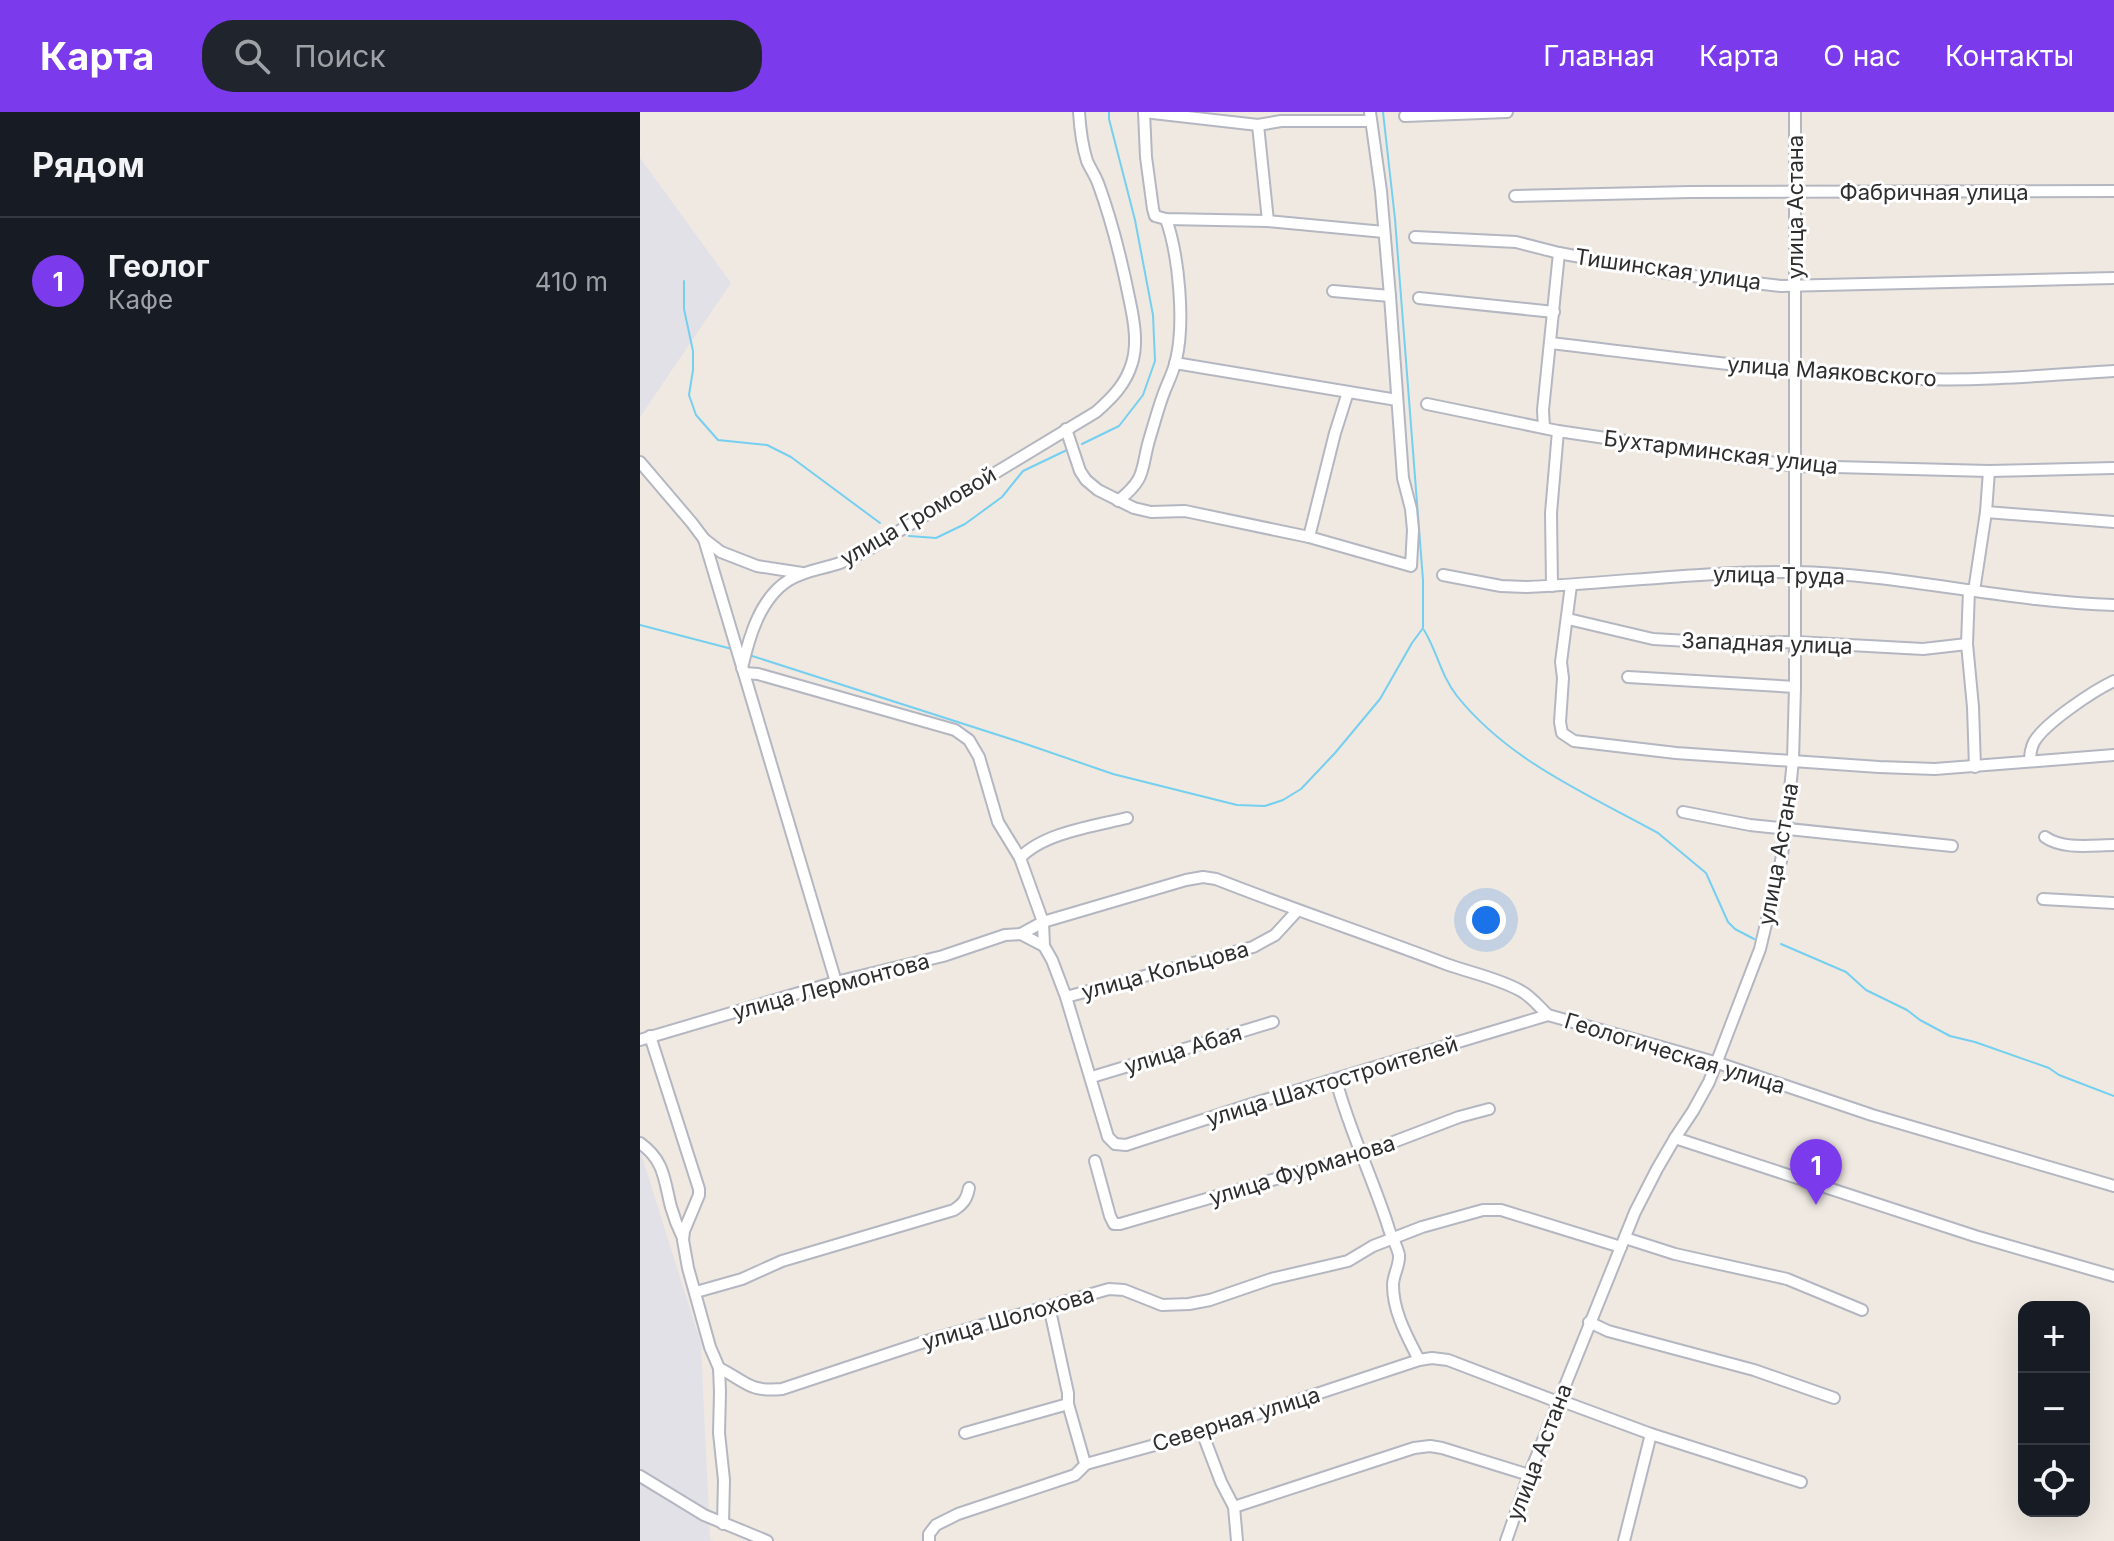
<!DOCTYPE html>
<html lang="ru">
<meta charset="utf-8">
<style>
:root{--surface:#171b24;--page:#20242c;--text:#f1f3f6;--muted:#9ea1a6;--line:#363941;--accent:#7c3aed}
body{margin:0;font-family:Inter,sans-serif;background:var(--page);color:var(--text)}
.controls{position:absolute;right:24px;bottom:24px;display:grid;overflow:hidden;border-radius:16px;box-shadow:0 8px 32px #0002}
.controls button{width:72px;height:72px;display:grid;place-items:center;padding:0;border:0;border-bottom:2px solid var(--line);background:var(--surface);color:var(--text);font:40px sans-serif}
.you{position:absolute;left:846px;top:808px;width:28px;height:28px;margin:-20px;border:6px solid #fff;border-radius:50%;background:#1a73e8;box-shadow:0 0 0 12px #1a73e833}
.badge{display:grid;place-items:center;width:52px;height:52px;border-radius:50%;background:var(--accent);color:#fff;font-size:26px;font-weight:700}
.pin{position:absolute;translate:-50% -66px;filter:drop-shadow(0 2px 4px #0008)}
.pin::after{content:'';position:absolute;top:42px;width:28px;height:24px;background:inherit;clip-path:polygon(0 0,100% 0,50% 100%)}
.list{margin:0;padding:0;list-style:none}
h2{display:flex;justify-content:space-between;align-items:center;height:104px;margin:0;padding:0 32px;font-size:34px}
h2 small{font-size:26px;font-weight:400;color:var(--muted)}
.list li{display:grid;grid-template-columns:52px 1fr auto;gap:24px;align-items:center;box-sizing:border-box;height:128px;padding:0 32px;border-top:2px solid var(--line)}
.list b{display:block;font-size:30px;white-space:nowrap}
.list p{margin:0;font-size:26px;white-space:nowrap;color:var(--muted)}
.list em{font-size:26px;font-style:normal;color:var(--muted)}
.icon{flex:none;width:44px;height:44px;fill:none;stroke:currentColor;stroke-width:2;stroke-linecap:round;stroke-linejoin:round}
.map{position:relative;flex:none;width:1474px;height:1429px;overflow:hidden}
header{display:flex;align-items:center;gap:48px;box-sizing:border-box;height:112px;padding:0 40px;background:var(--accent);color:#fff}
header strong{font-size:38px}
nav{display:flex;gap:44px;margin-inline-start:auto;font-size:28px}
.search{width:560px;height:72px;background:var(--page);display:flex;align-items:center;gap:20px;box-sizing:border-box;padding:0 28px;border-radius:32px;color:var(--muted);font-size:30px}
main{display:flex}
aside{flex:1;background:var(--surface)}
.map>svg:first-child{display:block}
</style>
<header>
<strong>Карта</strong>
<div class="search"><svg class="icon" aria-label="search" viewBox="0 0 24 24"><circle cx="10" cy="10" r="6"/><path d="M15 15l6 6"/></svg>Поиск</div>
<nav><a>Главная</a><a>Карта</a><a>О нас</a><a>Контакты</a></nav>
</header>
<main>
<aside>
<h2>Рядом<small></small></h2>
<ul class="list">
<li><span class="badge">1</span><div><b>Геолог</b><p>Кафе</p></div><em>410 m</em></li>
</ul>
</aside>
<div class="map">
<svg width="1474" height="1429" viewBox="0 0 1474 1429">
<rect width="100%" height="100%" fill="#efe9e1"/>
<g fill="#e3e1e8">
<polygon points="0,46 91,171 0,305"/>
<polygon points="0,1038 61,1232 70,1427 73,1429 0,1429"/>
</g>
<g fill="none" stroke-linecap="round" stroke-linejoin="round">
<g stroke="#75cff0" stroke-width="2">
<polyline points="44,169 44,197 53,239 53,258 49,283 56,303 78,328 127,333 151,345 240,411"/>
<polyline points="442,332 479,314 503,283 515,249 513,203 495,108 469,7 469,0"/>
<polyline points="269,424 296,426 325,412 362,385 383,359 429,337"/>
<polyline points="0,513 92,537"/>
<path d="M784,518c13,21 17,46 33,66 52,65 130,98 201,137l48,40 22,49 7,7 19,10"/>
<polyline points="109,543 383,631 473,662 597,693 625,694 643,688 661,677 695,641 740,587 772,531 783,516 783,468 755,107 743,0"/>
<polyline points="1141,832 1206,860 1226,878 1267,898 1280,908 1310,924 1335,930 1409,956 1419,963 1474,984"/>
</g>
<defs>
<g id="minor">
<polyline points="504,0 506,45 513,97 515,104 526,107 628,109 744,120"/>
<polyline points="504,0 618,13 641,9 731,9"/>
<polyline points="765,4 867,0"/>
<polyline points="618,13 628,109"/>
<polyline points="875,84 1050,80 1474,79"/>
<polyline points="775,125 876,130 919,141 1027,161 1141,174 1474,166"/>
<polyline points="693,179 750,184"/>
<polyline points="779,186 914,200"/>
<path d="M910,231c123,14 246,32 369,36 65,2 130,-4 195,-8"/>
<polyline points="535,251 757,288"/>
<polyline points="787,292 918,319 1156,354 1349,359 1474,356"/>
<polyline points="904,316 903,298 919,141"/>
<polyline points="426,317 440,359 446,368 458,378 494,396 511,400 545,399 669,425 771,454 773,418 771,397 763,366 750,184 741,79 730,0"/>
<polyline points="0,350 52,411 64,427 81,440 117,454 162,461"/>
<path d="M478,389c30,-24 22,-31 32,-64 5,-16 9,-32 15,-47 4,-10 9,-20 11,-30 9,-37 3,-104 -10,-141"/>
<polyline points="1346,400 1474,410"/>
<polyline points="669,425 695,321 708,280"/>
<polyline points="64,427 196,870"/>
<path d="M803,463l58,11 26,1c89,-4 178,-16 267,-15 108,2 213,30 320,33"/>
<polyline points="931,473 921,550 923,566 920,610 922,621 934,629 1036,641 1239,655 1295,657 1474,643"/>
<polyline points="912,474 911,401 918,319"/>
<polyline points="1329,478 1327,532 1333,595 1335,655"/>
<polyline points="1334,479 1346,400 1349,359"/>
<polyline points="928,507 1013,527 1085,531 1155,530 1283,537 1327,532"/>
<path d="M102,556c7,-31 18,-70 47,-88 15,-9 32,-11 48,-16 12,-4 23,-11 34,-16l225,-136c16,-14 30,-28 36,-49 6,-19 2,-42 -2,-61 -8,-40 -18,-81 -32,-119 -3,-8 -8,-15 -11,-22 -5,-16 -7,-33 -8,-49"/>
<polyline points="104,561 118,562 315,618 329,628 339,645 358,710 380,746 403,810 404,834"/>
<polyline points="988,565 1155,575"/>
<path d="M1390,649c0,-7 1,-13 4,-19 11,-19 59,-51 80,-61"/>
<polyline points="1043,700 1110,713 1312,734"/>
<path d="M1405,725c18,13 48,8 69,8"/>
<path d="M380,746c23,-25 74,-32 107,-40"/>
<polyline points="1403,787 1474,791"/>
<path d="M381,822l22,-12 143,-42 17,-3 13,2c76,30 154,56 230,85 25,9 52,14 75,27 11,6 18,16 27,24l170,48 154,52 242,71"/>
<polyline points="426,885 613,835 635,823 657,799"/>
<polyline points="10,924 59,1077 59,1083 44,1119 43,1128 48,1156 70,1235 79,1256 80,1280 79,1321 84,1368 83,1412"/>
<polyline points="0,928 196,870 303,844 365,823 381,822 404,834 412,848 426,885 468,1025 475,1032 486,1033 615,991 908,903"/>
<polyline points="452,965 633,910"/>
<path d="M696,968c13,50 36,96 52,146 2,9 9,19 11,29 1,10 -6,20 -6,30 0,27 14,51 26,75"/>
<polyline points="1035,1026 1335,1124 1474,1164"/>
<path d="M0,1031c25,18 24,37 31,64 3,11 7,21 12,31"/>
<polyline points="455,1049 470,1104 474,1112 480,1112 722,1042 819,1005 849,997"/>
<polyline points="985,1126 1035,1142 1147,1167 1222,1198"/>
<path d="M56,1180l46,-13 40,-18 172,-51c9,-6 13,-11 15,-22"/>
<polyline points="409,1194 428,1281 428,1292 444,1348 446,1352"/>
<polyline points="949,1210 968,1219 1114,1258 1194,1286"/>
<path d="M79,1256c28,14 29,24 63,21l151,-50 176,-50 15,1 38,15 27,-1 21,-4 61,-21 77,-18 25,-15 49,-19 61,-17h18l120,37"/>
<polyline points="919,1288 1011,1322 1161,1370"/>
<polyline points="562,1320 581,1370 594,1395 597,1429"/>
<polyline points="325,1321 428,1292"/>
<polyline points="0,1364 64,1403 127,1429"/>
<polyline points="594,1395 774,1336 790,1334 802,1336 889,1363"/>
<polyline points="289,1429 289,1422 296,1413 318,1402 435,1363 446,1352 562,1320 779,1248 792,1246 808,1248 918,1290"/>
<polyline points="866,1429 889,1363 995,1100 1017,1057 1035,1026 1053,999 1069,970 1120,837 1141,749 1146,716 1153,648 1155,575 1155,0"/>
<polyline points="984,1429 1011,1322"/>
</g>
</defs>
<use href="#minor" stroke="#b4b7c1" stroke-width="14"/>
<use href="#minor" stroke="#fff" stroke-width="10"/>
</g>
<g text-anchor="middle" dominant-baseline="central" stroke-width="6" stroke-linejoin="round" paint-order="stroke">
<g font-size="22" fill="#2e2e2e" stroke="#fff">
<text x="1294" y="80">Фабричная улица</text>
<text transform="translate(1155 95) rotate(-90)">улица Астана</text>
<text transform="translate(1028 157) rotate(8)">Тишинская улица</text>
<text transform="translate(1192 259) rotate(4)">улица Маяковского</text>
<text transform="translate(1081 340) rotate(7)">Бухтарминская улица</text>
<text transform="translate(278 404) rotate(-30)">улица Громовой</text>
<text transform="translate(1139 463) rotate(1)">улица Труда</text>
<text transform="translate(1127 531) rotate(2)">Западная улица</text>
<text transform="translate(1138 742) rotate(-80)">улица Астана</text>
<text transform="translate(525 858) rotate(-15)">улица Кольцова</text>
<text transform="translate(191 874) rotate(-15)">улица Лермонтова</text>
<text transform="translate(543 937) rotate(-17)">улица Абая</text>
<text transform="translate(1035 941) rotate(17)">Геологическая улица</text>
<text transform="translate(692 969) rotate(-17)">улица Шахтостроителей</text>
<text transform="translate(662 1058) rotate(-17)">улица Фурманова</text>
<text transform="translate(368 1206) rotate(-16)">улица Шолохова</text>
<text transform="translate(596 1307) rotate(-17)">Северная улица</text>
<text transform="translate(899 1340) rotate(-69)">улица Астана</text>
</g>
</g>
</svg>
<div class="controls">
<button>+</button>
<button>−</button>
<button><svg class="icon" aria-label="locate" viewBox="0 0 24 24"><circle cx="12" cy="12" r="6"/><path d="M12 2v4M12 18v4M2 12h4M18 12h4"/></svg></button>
</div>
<div class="you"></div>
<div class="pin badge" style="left:1176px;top:1093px">1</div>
</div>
</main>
